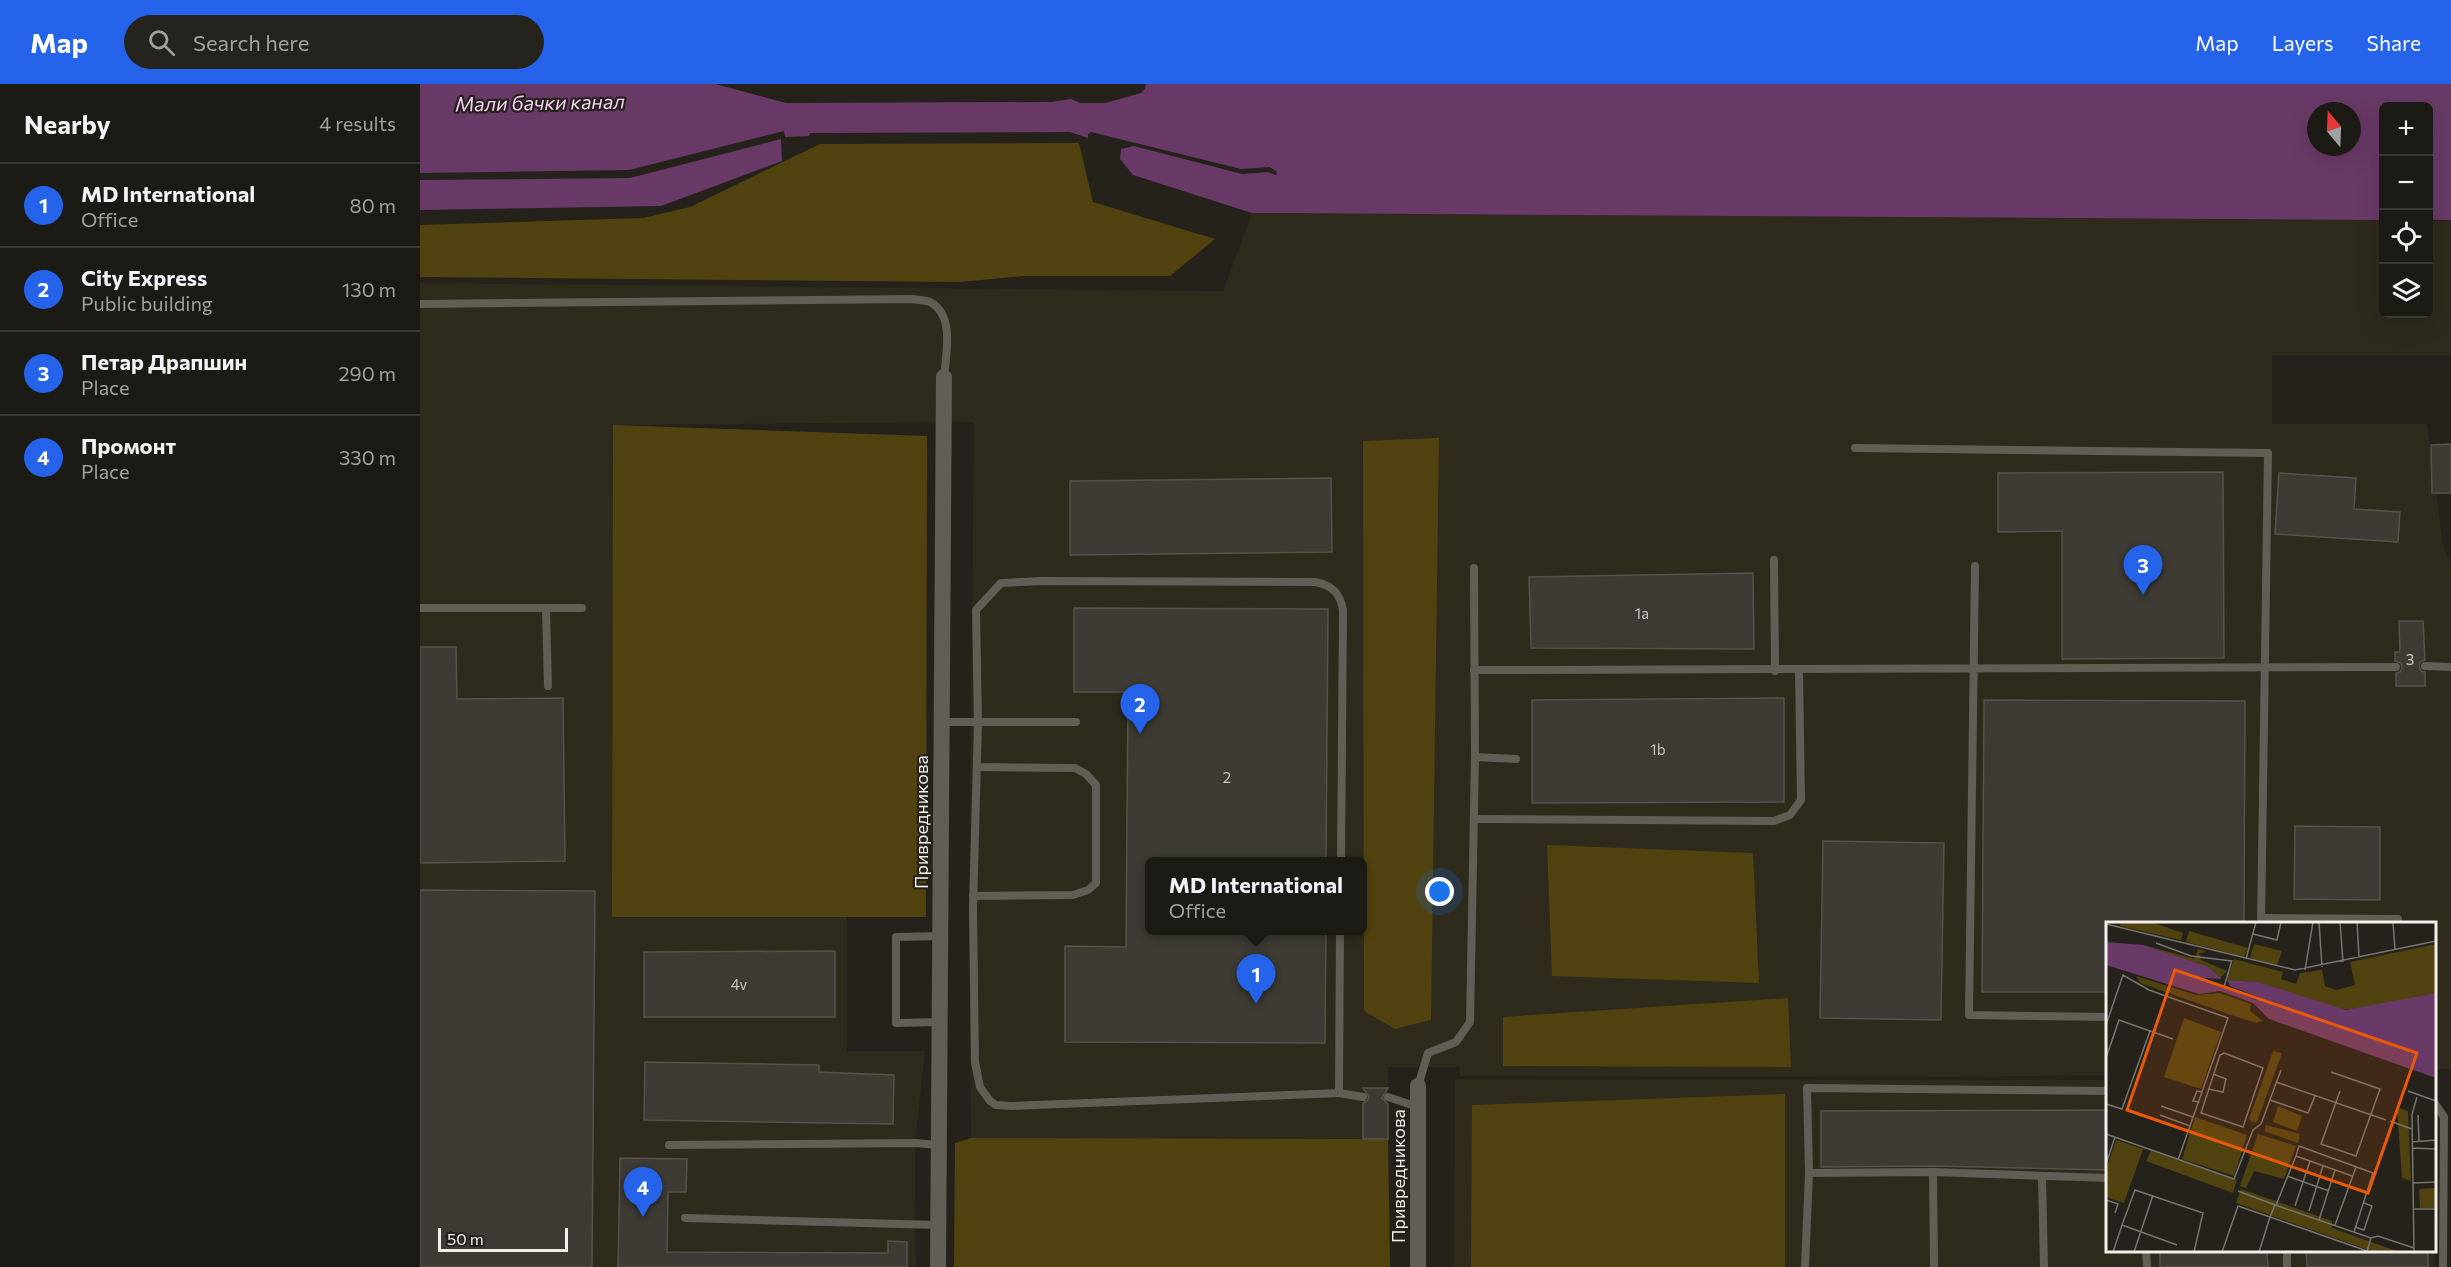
<!DOCTYPE html>
<meta charset="utf-8">
<style>
:root{--surface:#1b1a14;--page:#24231d;--text:#f1f3f6;--muted:#a0a1a0;--line:#393834;--accent:#2563eb}
body{margin:0;font-family:Commissioner,sans-serif;background:var(--page);color:var(--text)}
.controls{position:absolute;right:18px;top:18px;display:grid;overflow:hidden;border-radius:9px;box-shadow:0 6px 24px #0002}
.controls button{width:54px;height:54px;display:grid;place-items:center;padding:0;border:0;border-bottom:2px solid var(--line);background:var(--surface);color:var(--text);font:30px sans-serif}
.compass{position:absolute;left:1887px;top:18px;width:54px;height:54px;border-radius:50%;background:var(--surface);box-shadow:0 6px 24px #0002;rotate:341deg}
.scale{position:absolute;left:18px;bottom:15px;width:130px;box-sizing:border-box;padding-left:6px;border:3px solid #f2f1ec;border-top:0;font-size:16px;line-height:21px;white-space:nowrap;color:#f2f1ec;-webkit-text-stroke:4px #24221b;paint-order:stroke}
.you{position:absolute;left:1020px;top:808px;width:21px;height:21px;margin:-15px;border:4px solid #fff;border-radius:50%;background:#1a73e8;box-shadow:0 0 0 9px #1a73e833}
.badge{display:grid;place-items:center;width:39px;height:39px;border-radius:50%;background:var(--accent);color:#fff;font-size:20px;font-weight:700}
.pin{position:absolute;translate:-50% -50px;filter:drop-shadow(0 2px 3px #0008)}
.pin::after{content:'';position:absolute;top:32px;width:21px;height:18px;background:inherit;clip-path:polygon(0 0,100% 0,50% 100%)}
.popup{position:absolute;left:725px;top:773px;width:222px;height:78px;box-sizing:border-box;display:grid;place-content:center;border-radius:9px;background:var(--surface);filter:drop-shadow(0 2px 4px #0005);font-size:20px;white-space:nowrap;color:var(--muted)}
.popup b{font-size:22px;color:var(--text)}
.popup::after{content:'';position:absolute;left:50%;top:100%;margin-left:-12px;border:12px solid transparent;border-top-color:var(--surface)}
.list{margin:0;padding:0;list-style:none}
h2{display:flex;justify-content:space-between;align-items:center;height:78px;margin:0;padding:0 24px;font-size:26px}
h2 small{font-size:20px;font-weight:400;color:var(--muted)}
.list li{display:grid;grid-template-columns:39px 1fr auto;gap:18px;align-items:center;box-sizing:border-box;height:84px;padding:0 24px;border-top:2px solid var(--line)}
.list b{display:block;font-size:22px;white-space:nowrap}
.list p{margin:0;font-size:20px;white-space:nowrap;color:var(--muted)}
.list em{font-size:20px;font-style:normal;color:var(--muted)}
.icon{flex:none;width:33px;height:33px;fill:none;stroke:currentColor;stroke-width:2;stroke-linecap:round;stroke-linejoin:round}
.map{position:relative;flex:none;width:2031px;height:1183px;overflow:hidden}
header{display:flex;align-items:center;gap:36px;box-sizing:border-box;height:84px;padding:0 30px;background:var(--accent);color:#fff}
header strong{font-size:28px}
nav{display:flex;gap:33px;margin-inline-start:auto;font-size:21px}
.search{width:420px;height:54px;background:var(--page);display:flex;align-items:center;gap:15px;box-sizing:border-box;padding:0 21px;border-radius:33px;color:var(--muted);font-size:22px}
main{display:flex}
aside{flex:1;background:var(--surface)}
.map>svg:first-child{display:block}
</style>
<header>
<strong>Map</strong>
<div class="search"><svg class="icon" aria-label="search" viewBox="0 0 24 24"><circle cx="10" cy="10" r="6"/><path d="M15 15l6 6"/></svg>Search here</div>
<nav><a>Map</a><a>Layers</a><a>Share</a></nav>
</header>
<main>
<aside>
<h2>Nearby<small>4 results</small></h2>
<ul class="list">
<li><span class="badge">1</span><div><b>MD International</b><p>Office</p></div><em>80 m</em></li>
<li><span class="badge">2</span><div><b>City Express</b><p>Public building</p></div><em>130 m</em></li>
<li><span class="badge">3</span><div><b>Петар Драпшин</b><p>Place</p></div><em>290 m</em></li>
<li><span class="badge">4</span><div><b>Промонт</b><p>Place</p></div><em>330 m</em></li>
</ul>
</aside>
<div class="map">
<svg width="2031" height="1183" viewBox="0 0 2031 1183">
<rect width="100%" height="100%" fill="#24221b"/>
<g fill="#2e2a1c" fill-rule="evenodd">
<path d="M832,129l1131,7 1,94h44l1,-93h22v134h-179v69h155l16,121 8,18v506h-16l-1,-145h-326l-1,151 -152,2 -495,-1 -1,-9h-71v72l-417,-1 -2,-228 5,-488 -361,3 -1,492h235v134h78l-10,92 1,124h-496v-984l803,8zM730,778h212v68h-212z"/>
<polygon points="1035,995 1687,996 1688,1166 2014,1166 2015,1004 2015,1183 1034,1183"/>
</g>
<g fill="#514310">
<polygon points="659,59 673,118 795,155 750,192 603,192 540,198 0,193 0,141 223,134 270,123 400,60"/>
<polygon points="193,341 507,352 506,833 192,833"/>
<polygon points="1019,354 1011,936 975,945 944,927 943,357"/>
<polygon points="1127,761 1333,769 1339,899 1132,892"/>
<polygon points="1368,914 1371,983 1083,982 1083,933"/>
<polygon points="1365,1010 1365,1183 1051,1183 1052,1021"/>
<polygon points="551,1054 968,1055 970,1183 534,1183 535,1059"/>
</g>
<g fill="#693a67" fill-rule="evenodd">
<path d="M0,0h295l71,19 265,-1 20,-3 9,4h25l36,-10 4,-4 1,-5h1305v136h-22l-1,-114h-44l-1,114 -1131,-7 -119,-38 -13,-16 1,-10 13,-3 108,28 26,-2 8,3 1,-3 -7,-5 -29,2 -150,-37 -3,2v4l-18,-6 -260,1 -1,3 -24,1 -1,-6 -155,39 -209,3zM1896,27h36v36h-36z"/>
<polygon points="361,55 362,77 241,122 0,126 0,96 210,94"/>
</g>
<g fill="#3d3b33" stroke="#56534b" stroke-width="1.5">
<polygon points="2031,360 2031,409 2012,409 2011,361"/>
<polygon points="1803,388 1804,574 1642,575 1642,447 1578,448 1578,389"/>
<polygon points="1859,389 1936,394 1934,425 1980,428 1978,458 1855,450"/>
<polygon points="911,394 912,468 650,471 650,397"/>
<polygon points="1333,489 1334,565 1111,564 1109,493"/>
<polygon points="654,524 908,525 906,777 729,777 729,846 906,846 905,959 645,958 645,862 706,863 708,608 654,608"/>
<polygon points="1979,537 2003,537 2005,576 2000,578 1999,582 2001,587 2005,588 2005,602 1976,602 1976,589 1980,588 1982,584 1981,579 1975,577 1975,568 1980,568"/>
<polygon points="0,563 36,563 37,615 143,614 145,777 0,779"/>
<polygon points="1364,614 1364,718 1112,719 1112,616"/>
<polygon points="1564,616 1825,617 1824,840 1688,840 1688,908 1562,908"/>
<polygon points="1875,742 1960,743 1960,816 1874,815"/>
<polygon points="1403,757 1524,759 1521,936 1400,934"/>
<polygon points="0,806 175,807 172,1183 0,1183"/>
<polygon points="415,867 415,933 224,933 224,868"/>
<polygon points="225,978 399,981 399,988 474,991 473,1040 224,1036"/>
<polygon points="943,1004 968,1004 962,1014 968,1020 968,1055 943,1055 943,1019 947,1017 949,1013"/>
<polygon points="1688,1026 1688,1086 1513,1082 1401,1083 1401,1027"/>
<polygon points="200,1074 267,1075 266,1108 248,1108 247,1168 468,1169 468,1157 487,1158 487,1183 198,1183"/>
<polygon points="1740,1167 1847,1167 1848,1183 1740,1183"/>
<polygon points="1886,1167 2008,1167 2008,1183 1887,1183"/>
</g>
<g fill="none" stroke-linecap="round" stroke-linejoin="round">
<g stroke="#605e55" stroke-width="8">
<path d="M0,220l491,-5c6,1 14,1 19,3 25,13 16,52 14,75"/>
<polyline points="1435,364 1848,369 1841,840"/>
<polyline points="1354,476 1355,587"/>
<polyline points="1555,482 1549,931 1688,933"/>
<polyline points="0,524 162,524"/>
<polyline points="126,524 128,602"/>
<polyline points="2005,582 2031,583"/>
<path d="M1054,586c307,1 614,-3 922,-3"/>
<polyline points="521,638 656,638"/>
<polyline points="1055,673 1096,675"/>
<polyline points="1054,735 1354,737 1370,731 1381,716 1379,587"/>
<polyline points="553,812 653,811 668,806 676,799 676,701 666,690 655,684 557,683"/>
<polyline points="1842,834 1978,835"/>
<path d="M920,846l-1,163 -327,13 -16,-1 -6,-4 -10,-14 -5,-25 -2,-153 5,-187 -2,-112 25,-27 40,-2 274,1c17,3 25,11 28,28l-2,252"/>
<polyline points="520,938 476,939 476,853 520,852"/>
<polyline points="998,1002 1008,969 1036,958 1050,938 1055,673 1054,484"/>
<polyline points="919,1009 943,1013"/>
<polyline points="968,1013 998,1023"/>
<polyline points="2014,1018 2024,1033 2023,1183"/>
<polyline points="249,1061 495,1059 519,1061"/>
<polyline points="1513,1088 1514,1183"/>
<polyline points="1389,1089 1387,1004 1688,1007"/>
<polyline points="1622,1092 1624,1183"/>
<polyline points="265,1134 518,1141"/>
<polyline points="1726,1166 1727,1183"/>
<polyline points="1385,1183 1389,1089 1513,1088 1688,1094"/>
<polyline points="1867,1183 1867,1166"/>
</g>
<g stroke="#605e55" stroke-width="16">
<polyline points="518,1183 524,293"/>
<polyline points="998,1183 998,1002"/>
</g>
</g>
<g text-anchor="middle" dominant-baseline="central" stroke-width="4.5" stroke-linejoin="round" paint-order="stroke">
<g font-size="15" fill="#c5c4be">
<text x="1222" y="529">1a</text>
<text x="1990" y="575">3</text>
<text x="1238" y="665">1b</text>
<text x="807" y="693">2</text>
<text x="319" y="900">4v</text>
</g>
<g font-size="18" fill="#f2f1ec" stroke="#24221b">
<text transform="translate(501 738) rotate(-90)">Привредникова</text>
<text transform="translate(978 1092) rotate(-90)">Привредникова</text>
</g>
<g font-size="20" font-style="italic" fill="#f9ccf6" stroke="#24221b">
<text transform="translate(120 18) rotate(-1)">Мали бачки канал</text>
</g>
</g>
<g transform="translate(1686 838)">
<rect width="330" height="330" fill="#24221b"/>
<path d="M15,0h30l32,11 -2,7 -61,-14zM83,9l59,17 -4,9 -58,-15zM148,22l28,7 -5,15 -27,-8zM330,22v49l-81,17 -19,-1 -78,-27 -31,-2 7,-21 49,13 -2,7 15,5 4,-11 22,-3 3,16 11,4 19,-5 -5,-23zM37,23l52,14 3,-10 9,3 -8,1 2,7 26,11 -7,7zM30,54l60,19 24,-2 31,11 -1,7 13,10 -7,2 -25,-8 -91,-32zM78,96l37,14 -20,57 -37,-12zM167,129l9,2 -25,69h-5l-3,-3zM172,184l24,10 -5,15 -24,-9zM291,185l11,4 3,70 -9,-3zM89,195l52,18 -13,41 -52,-17zM160,203l34,9 -2,9 -34,-12zM152,212l38,12 -12,33 -30,-8 -8,17 -6,-2zM10,218l27,9 -19,54 -18,-6v-27zM45,229l86,29 -4,13 -87,-32zM330,266v20h-16l-1,-19zM135,267l91,32v7l67,24h-25l-138,-49z" fill="#514310"/>
<path d="M0,20l37,3 65,22 14,12 -18,-1 52,22 5,-2 -31,-12 -3,-6 31,2 88,28 90,-17v85l-167,-59 -16,-16 -33,-12 -21,3 -93,-29z" fill="#693a67"/>
<path fill="none" stroke="#76756f" stroke-width="1.5" d="M213,0l3,45M234,0l3,40M251,0l2,35M287,0l2,28M0,2l189,46 141,-29M147,12l24,6 4,-18M50,21l35,13 41,5M140,37l10,-37M199,48l8,-48M118,65l8,-27M0,103l17,-50 26,15 79,28 -50,142M44,109l23,8M118,131l39,15 -20,59 -42,-14 19,-58zM0,136l13,-38 31,11 -28,78 -16,-5M225,150l49,17 -24,67 -35,-12 19,-53M170,160l110,38M102,167l15,3 3,-13 -13,-5M302,169l28,10M164,178l38,13 7,-17M92,180l-5,-1 4,-10 5,1M55,184l32,11M54,193l30,11M312,193l1,26M284,199l22,8M0,212l128,45 19,-49 8,-6 20,-54M306,220l24,-2M306,226l24,1M190,234l3,-10 74,27 -19,59M0,242l9,-27M181,254l42,15M307,261l23,-1M132,269l37,14M0,278l12,4 -3,9M170,283l20,-49 56,20M189,284l15,-45M308,287h22M203,289l14,-45M213,298l16,-50M229,303l21,-58M249,305l9,3 8,-24 -8,-3M265,316l7,-2 36,12M71,323l-55,-20 13,-35 68,23 -9,39M261,329l4,-13 -96,-33 -5,12 100,35M7,330l9,-27M28,330l19,-57M116,330l16,-46 32,11 -11,35M308,330l-2,-138 5,-17"/>
<path fill="#e8590c" fill-opacity="0.15" stroke="#e8590c" stroke-width="3" d="M69,48l242,83 -49,140 -241,-83z"/>
<rect width="330" height="330" fill="none" stroke="#f2f1ec" stroke-width="3"/>
</g>
</svg>
<div class="controls">
<button>+</button>
<button>−</button>
<button><svg class="icon" aria-label="locate" viewBox="0 0 24 24"><circle cx="12" cy="12" r="6"/><path d="M12 2v4M12 18v4M2 12h4M18 12h4"/></svg></button>
<button><svg class="icon" aria-label="layers" viewBox="0 0 24 24"><path d="M12 4l9 5-9 5-9-5zM3 14l9 5 9-5"/></svg></button>
</div>
<svg class="compass" viewBox="-18 -18 36 36"><path d="M0-13l5 13h-10z" fill="#e53935"/><path d="M0 13l5-13h-10z" fill="#a0a1a0"/></svg>
<div class="scale">50 m</div>
<div class="you"></div>
<div class="pin badge" style="left:836px;top:920px">1</div>
<div class="popup"><b>MD International</b>Office</div>
<div class="pin badge" style="left:720px;top:650px">2</div>
<div class="pin badge" style="left:1723px;top:511px">3</div>
<div class="pin badge" style="left:223px;top:1133px">4</div>
</div>
</main>
